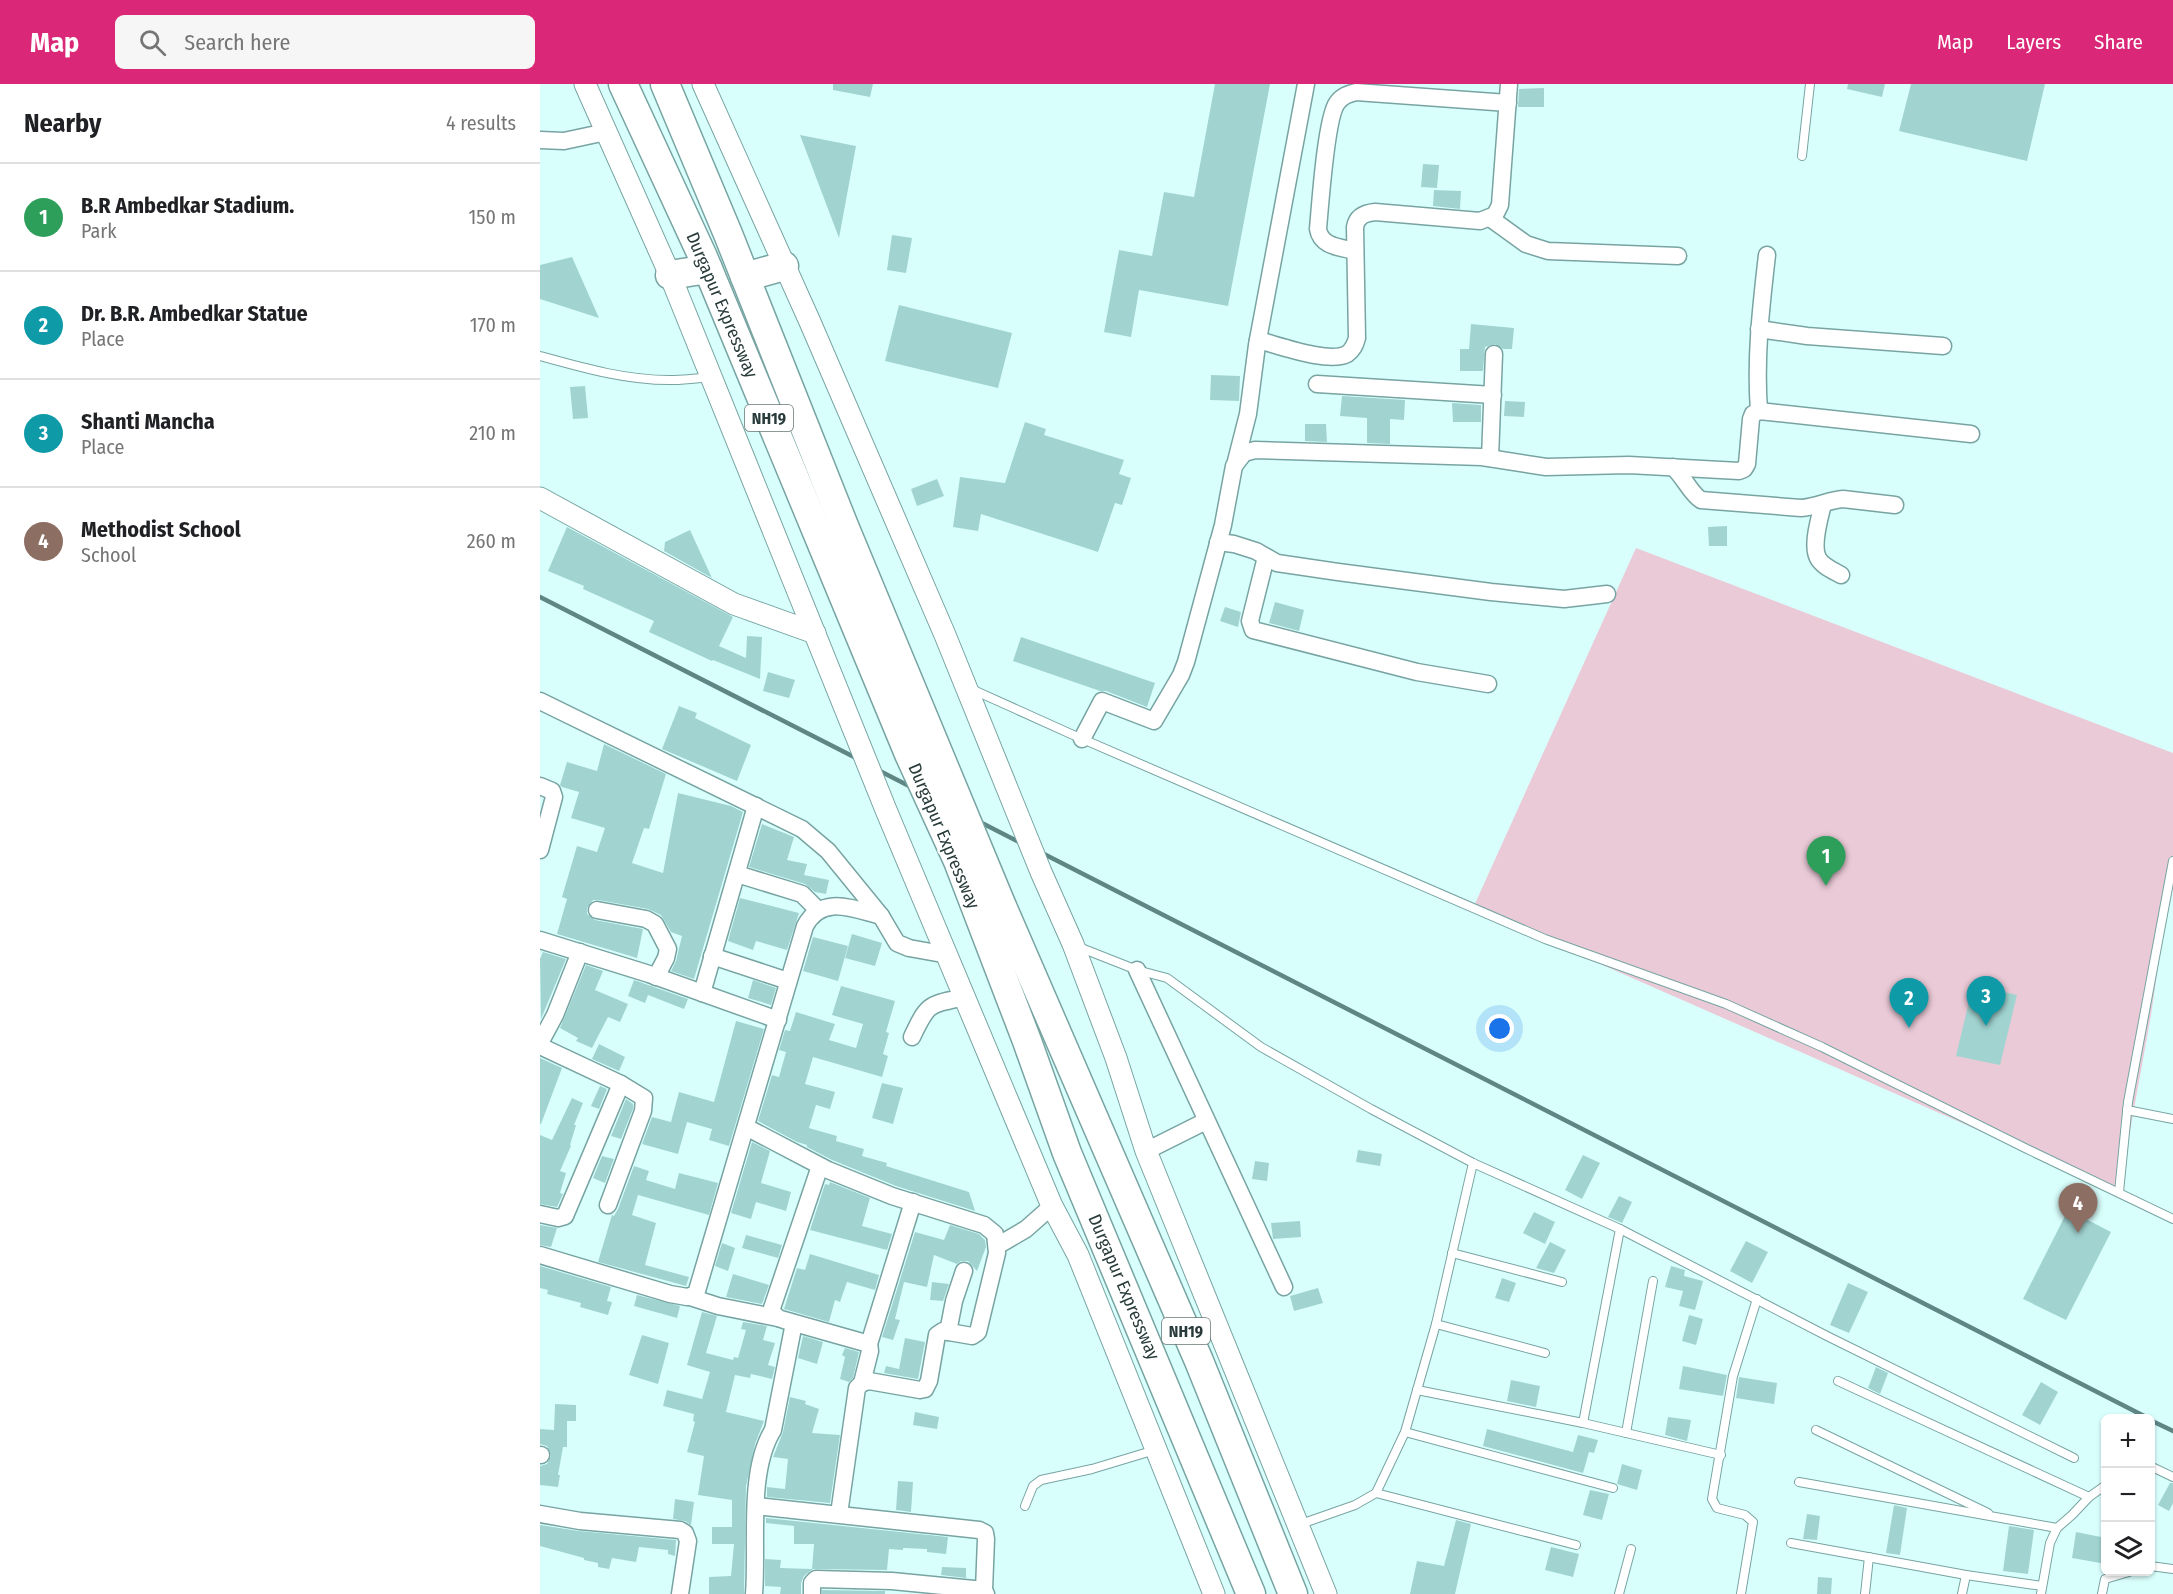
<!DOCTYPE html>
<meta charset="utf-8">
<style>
:root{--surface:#fff;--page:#f6f6f6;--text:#202124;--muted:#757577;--line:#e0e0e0;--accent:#db2777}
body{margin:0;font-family:"Fira Sans Condensed",sans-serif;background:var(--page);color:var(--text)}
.controls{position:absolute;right:18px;bottom:18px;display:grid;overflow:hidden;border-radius:9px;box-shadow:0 2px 4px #0004}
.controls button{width:54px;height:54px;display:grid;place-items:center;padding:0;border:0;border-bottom:2px solid var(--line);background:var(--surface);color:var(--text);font:30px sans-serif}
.you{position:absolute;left:960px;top:945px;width:21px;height:21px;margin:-15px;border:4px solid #fff;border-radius:50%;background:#1a73e8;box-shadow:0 0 0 9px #1a73e833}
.badge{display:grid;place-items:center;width:39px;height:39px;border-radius:50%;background:var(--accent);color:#fff;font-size:20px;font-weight:700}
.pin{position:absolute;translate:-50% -50px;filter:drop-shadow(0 2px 3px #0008)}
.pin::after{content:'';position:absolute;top:32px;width:21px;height:18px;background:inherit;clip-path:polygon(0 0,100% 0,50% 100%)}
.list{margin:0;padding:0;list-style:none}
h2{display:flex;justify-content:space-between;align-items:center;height:78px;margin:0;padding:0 24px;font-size:26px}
h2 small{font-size:20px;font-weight:400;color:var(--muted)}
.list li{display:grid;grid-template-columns:39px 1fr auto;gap:18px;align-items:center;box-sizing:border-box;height:108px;padding:0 24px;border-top:2px solid var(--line)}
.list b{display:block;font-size:22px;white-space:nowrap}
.list p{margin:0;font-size:20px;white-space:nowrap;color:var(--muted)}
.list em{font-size:20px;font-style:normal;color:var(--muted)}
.icon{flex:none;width:33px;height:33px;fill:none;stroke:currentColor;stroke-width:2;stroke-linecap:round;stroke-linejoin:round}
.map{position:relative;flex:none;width:1633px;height:1510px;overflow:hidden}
header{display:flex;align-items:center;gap:36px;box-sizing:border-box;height:84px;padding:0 30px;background:var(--accent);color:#fff}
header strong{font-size:28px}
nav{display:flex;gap:33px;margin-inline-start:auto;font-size:21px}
.search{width:420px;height:54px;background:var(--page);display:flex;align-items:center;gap:15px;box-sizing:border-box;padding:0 21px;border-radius:9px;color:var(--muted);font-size:22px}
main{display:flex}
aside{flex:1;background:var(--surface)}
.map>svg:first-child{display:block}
</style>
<header>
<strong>Map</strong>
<div class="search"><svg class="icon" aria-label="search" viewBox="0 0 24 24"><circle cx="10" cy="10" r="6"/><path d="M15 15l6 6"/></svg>Search here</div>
<nav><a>Map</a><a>Layers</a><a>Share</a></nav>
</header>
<main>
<aside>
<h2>Nearby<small>4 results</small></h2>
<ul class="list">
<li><span class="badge" style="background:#2e9e5b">1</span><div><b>B.R Ambedkar Stadium.</b><p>Park</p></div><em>150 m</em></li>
<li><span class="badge" style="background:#0f9aa8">2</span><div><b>Dr. B.R. Ambedkar Statue</b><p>Place</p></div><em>170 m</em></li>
<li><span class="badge" style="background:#0f9aa8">3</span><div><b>Shanti Mancha</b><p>Place</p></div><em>210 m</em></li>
<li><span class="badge" style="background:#8d6e63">4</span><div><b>Methodist School</b><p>School</p></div><em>260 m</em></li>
</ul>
</aside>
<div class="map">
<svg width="1633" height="1510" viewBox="0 0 1633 1510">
<rect width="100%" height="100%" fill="#d9fffd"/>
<polygon fill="#eacad7" points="1096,464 1633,669 1633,781 1611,931 1579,1108 933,824"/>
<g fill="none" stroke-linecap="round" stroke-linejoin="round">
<g stroke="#5e8684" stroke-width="4.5">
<polyline points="0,513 318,675"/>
<polyline points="336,685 371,703"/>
<polyline points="438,737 481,759"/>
<polyline points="502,769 1608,1334"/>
<polyline points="1610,1336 1633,1347"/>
</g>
</g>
<g fill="#a1d4d1">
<polygon points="293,0 333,0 330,13 293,6"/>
<polygon points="675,0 730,0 688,222 599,206 591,253 564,248 579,166 612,172 624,108 654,113"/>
<polygon points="1308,0 1345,0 1342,13 1307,5"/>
<polygon points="1371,0 1505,0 1487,77 1359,47"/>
<polygon points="1004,4 1004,23 978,23 979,5"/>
<polygon points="260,51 316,62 299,154"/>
<polygon points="883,80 899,81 897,104 881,103"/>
<polygon points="894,106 921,107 920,125 893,122"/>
<polygon points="352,151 372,154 366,189 347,186"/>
<polygon points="32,173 59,234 0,215 0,181"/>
<polygon points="359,221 472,249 458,304 345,277"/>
<polygon points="931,240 974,244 972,265 963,265 955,260 945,263 943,287 920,287 920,265 929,265"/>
<polygon points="671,291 700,292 699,317 670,316"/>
<polygon points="45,302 48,334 33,335 30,303"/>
<polygon points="802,312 865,316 864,336 850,335 850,360 827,359 827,334 800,332"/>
<polygon points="965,317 985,318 984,333 964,332"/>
<polygon points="912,319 941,321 941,338 913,338"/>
<polygon points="485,338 506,345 504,351 584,376 579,390 591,394 582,421 575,419 558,468 441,430 438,447 413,443 420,393 465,399"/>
<polygon points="765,340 786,340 787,358 765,357"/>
<polygon points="397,395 404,412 377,422 371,405"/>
<polygon points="1187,442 1187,462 1169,462 1168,443"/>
<polygon points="27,443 193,533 179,562 206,574 207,552 222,553 220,595 173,576 172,577 109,548 114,537 43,505 44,502 8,487"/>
<polygon points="150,446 172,494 124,467 125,458"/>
<polygon points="735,518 764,526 759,547 729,539"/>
<polygon points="685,523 701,528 698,543 680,537"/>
<polygon points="481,553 615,599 607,623 566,607 560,607 473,577"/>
<polygon points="228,588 255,596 249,614 223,607"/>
<polygon points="139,622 157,629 155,634 211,661 197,697 122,665"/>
<polygon points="64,660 126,690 109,745 104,744 92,779 123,789 138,709 191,722 203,728 154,895 131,887 136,877 142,852 131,848 121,831 108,825 58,816 53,816 47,824 47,830 55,836 103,845 97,874 17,850 27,815 22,813 37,762 57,768 65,744 31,734 39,708 22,703 20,701 27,678 57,687"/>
<polygon points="222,740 254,753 247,776 267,780 264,791 289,796 286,810 275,808 265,800 209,783"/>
<polygon points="200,814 259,829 247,866 216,857 213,866 188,857"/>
<polygon points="312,850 342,859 335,882 305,874"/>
<polygon points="273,853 308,862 298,897 263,887"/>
<polygon points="3,868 26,875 1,935 0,875"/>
<polygon points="46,881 63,887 55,906 88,920 80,938 68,933 52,964 36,957 38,954 20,944"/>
<polygon points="94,896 148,915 144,925 108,911 105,919 88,912"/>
<polygon points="213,896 236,904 231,921 208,914"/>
<polygon points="1433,901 1477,911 1460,981 1416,972"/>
<polygon points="301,902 355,917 346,948 349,949 343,970 348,972 342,993 273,973 265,1000 295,1008 290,1025 276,1021 269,1044 297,1052 296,1057 324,1065 322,1072 347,1079 346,1082 429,1108 435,1127 356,1102 292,1076 267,1063 267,1061 257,1058 218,1037 232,991 239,993 246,968 239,966 245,946 250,947 256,928 295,940 289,956 316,964 323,940 292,931"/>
<polygon points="196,937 224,945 189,1062 169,1056 172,1045 147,1038 138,1070 102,1060 112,1033 131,1038 139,1008 174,1018"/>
<polygon points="59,960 85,973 79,987 52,975"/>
<polygon points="0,974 22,984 1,1040 0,1040"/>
<polygon points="342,999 363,1004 353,1040 332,1034"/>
<polygon points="60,1002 67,1005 59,1025 51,1022"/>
<polygon points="32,1014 43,1019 34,1041 36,1041 30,1061 31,1062 20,1087 26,1089 20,1109 23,1110 17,1123 0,1120 0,1051 12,1056"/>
<polygon points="86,1015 93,1020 93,1025 81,1055 71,1052"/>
<polygon points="212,1058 230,1067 221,1099 251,1108 246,1127 216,1118 211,1135 191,1129"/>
<polygon points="818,1066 842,1070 840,1082 816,1078"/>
<polygon points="1043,1071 1060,1079 1042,1115 1025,1106"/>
<polygon points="62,1072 74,1075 65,1099 53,1094"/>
<polygon points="715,1077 729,1079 727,1097 712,1095"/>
<polygon points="94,1082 109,1087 106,1096 135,1105 139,1089 178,1099 169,1131 98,1111 92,1131 116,1139 105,1181 149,1193 146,1202 58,1178 72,1131 74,1132 78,1125"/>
<polygon points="290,1098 330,1114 322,1142 352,1150 347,1166 270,1146 285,1100 289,1101"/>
<polygon points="1079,1112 1092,1118 1082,1139 1068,1133"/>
<polygon points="1528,1126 1571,1148 1526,1236 1483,1215"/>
<polygon points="994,1128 1015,1138 1005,1160 983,1149"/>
<polygon points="760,1137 761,1153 733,1155 731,1139"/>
<polygon points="0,1141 17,1144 11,1163 0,1161"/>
<polygon points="410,1141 439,1150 445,1156 446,1163 437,1187 428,1177 421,1177 417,1180 394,1171 387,1203 364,1198 355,1235 360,1236 353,1256 342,1253 375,1148 404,1156"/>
<polygon points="206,1151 242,1161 238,1174 202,1164"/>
<polygon points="1206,1157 1228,1168 1212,1199 1190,1187"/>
<polygon points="1010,1158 1026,1166 1014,1189 996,1184"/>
<polygon points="182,1159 195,1164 188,1187 175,1182"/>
<polygon points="270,1170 339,1191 335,1206 307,1198 300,1218 295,1216 289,1238 244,1225 257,1184 265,1186"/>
<polygon points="0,1182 71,1203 67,1217 72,1218 68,1231 40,1223 41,1219 7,1210 8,1206 0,1204"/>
<polygon points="1131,1182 1145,1186 1144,1192 1163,1197 1155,1226 1139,1222 1143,1207 1125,1203"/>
<polygon points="193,1190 229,1201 222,1220 186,1213"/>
<polygon points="962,1194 976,1199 969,1218 955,1214"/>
<polygon points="392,1198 409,1200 403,1217 390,1216"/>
<polygon points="1308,1199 1328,1208 1309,1249 1290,1241"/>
<polygon points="778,1204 783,1219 754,1227 750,1212"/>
<polygon points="97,1211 140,1222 137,1234 94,1222"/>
<polygon points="162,1228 177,1232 166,1269 193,1276 194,1273 198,1274 206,1246 201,1245 203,1238 227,1242 223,1256 235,1259 228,1281 235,1283 232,1295 211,1290 210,1294 195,1291 186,1328 224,1337 215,1360 206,1402 204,1510 169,1510 169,1493 191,1492 194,1460 172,1460 172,1443 192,1443 192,1416 158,1411 164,1372 147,1368 155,1338 153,1337 154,1330 123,1322 127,1306 162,1315 170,1288 147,1281"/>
<polygon points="1149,1231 1163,1235 1156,1261 1142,1257"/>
<polygon points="102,1251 129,1259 118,1300 89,1291"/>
<polygon points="263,1252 283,1258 277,1280 258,1274"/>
<polygon points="365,1254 385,1258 378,1295 344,1289 346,1282 359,1285"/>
<polygon points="305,1264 319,1268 313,1294 309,1298 300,1295 305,1273 302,1271"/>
<polygon points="1143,1282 1187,1291 1183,1312 1139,1305"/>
<polygon points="1336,1283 1348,1289 1340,1310 1328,1304"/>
<polygon points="1199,1293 1237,1299 1234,1320 1196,1314"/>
<polygon points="971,1296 1000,1302 996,1323 967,1317"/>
<polygon points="1501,1298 1518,1308 1500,1341 1482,1331"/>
<polygon points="250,1313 266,1317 265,1320 279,1325 272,1349 300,1351 290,1419 227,1413 227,1403 245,1405 248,1375 233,1373 243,1348"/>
<polygon points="15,1320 36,1321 36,1337 27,1337 27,1363 23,1363 18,1391 20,1391 18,1403 0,1401 0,1382 7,1380 11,1372 7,1362 0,1360 0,1345 14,1346"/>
<polygon points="375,1328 399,1333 397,1345 373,1341"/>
<polygon points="1128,1333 1151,1336 1147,1357 1125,1351"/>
<polygon points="947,1345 1033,1368 1038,1351 1058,1356 1054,1369 1049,1368 1043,1389 943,1362"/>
<polygon points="1082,1380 1102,1386 1097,1406 1077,1400"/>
<polygon points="358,1397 373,1398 371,1428 356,1426"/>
<polygon points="1630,1399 1633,1399 1633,1419 1629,1427 1618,1421"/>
<polygon points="1050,1406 1069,1410 1062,1436 1043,1431"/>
<polygon points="135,1415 154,1418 151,1441 145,1437 133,1435"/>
<polygon points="1354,1421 1367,1424 1360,1471 1346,1469"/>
<polygon points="1267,1430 1280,1432 1277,1456 1263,1455"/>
<polygon points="226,1434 408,1453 406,1470 387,1468 387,1465 363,1464 363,1466 349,1465 347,1486 273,1485 264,1492 261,1499 261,1510 240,1510 241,1503 225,1502 225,1475 241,1476 240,1484 272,1485 274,1460 254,1460 254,1442 226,1439"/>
<polygon points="916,1436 931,1440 915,1510 870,1510 877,1477 904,1482"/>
<polygon points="0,1441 39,1447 136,1456 135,1472 128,1470 128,1466 99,1463 96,1478 72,1474 69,1485 58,1483 58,1479 44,1476 44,1474 0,1462"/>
<polygon points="1469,1442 1494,1446 1488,1490 1463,1487"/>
<polygon points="1536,1448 1566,1454 1566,1480 1532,1474"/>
<polygon points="1011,1463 1039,1470 1033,1493 1005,1486"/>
<polygon points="402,1483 426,1484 426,1494 401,1491"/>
<polygon points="1278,1493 1292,1494 1291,1510 1277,1510"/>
<polygon points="282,1506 345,1507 345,1510 282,1510"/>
</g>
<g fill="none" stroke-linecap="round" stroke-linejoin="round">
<defs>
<g id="service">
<polyline points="1262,72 1270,0"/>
<path d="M0,272c43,12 89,25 134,24 12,0 25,-2 38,-3"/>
<polyline points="429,604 531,650 1005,855 1186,920 1282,963 1485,1064 1633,1135"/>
<polyline points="536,862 597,886 627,894 721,963 831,1025 933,1079 1080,1145 1287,1252 1534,1374"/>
<polyline points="1587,1026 1633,1035"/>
<polyline points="1579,1108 1588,1018 1633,777"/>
<polyline points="912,1169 1022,1198"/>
<polyline points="896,1240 1005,1269"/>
<polyline points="1298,1297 1549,1413"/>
<polyline points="877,1306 1043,1339 1181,1371"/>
<polyline points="1043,1339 1080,1145"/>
<polyline points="1276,1346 1448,1429"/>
<polyline points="865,1348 1073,1404"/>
<polyline points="1086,1349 1113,1197"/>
<polyline points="1610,1382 1633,1393"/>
<polyline points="1259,1398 1517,1444"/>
<polyline points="836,1409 1036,1461"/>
<polyline points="485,1422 493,1402 501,1396 552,1385 615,1366"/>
<polyline points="758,1441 815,1421 836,1409 865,1348 896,1240 933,1079"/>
<polyline points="1251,1459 1426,1491 1502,1502"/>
<polyline points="1610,1482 1633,1485"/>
<polyline points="1079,1510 1091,1465"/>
<polyline points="1201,1510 1213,1438 1205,1431 1177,1424 1172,1415 1193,1292 1217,1215"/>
<polyline points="1325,1510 1329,1473"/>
<polyline points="1422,1510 1426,1491"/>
<polyline points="1501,1510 1510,1459 1517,1444 1532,1431 1549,1413 1566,1401"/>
<polyline points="1562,1510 1565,1495 1589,1488"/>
</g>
<g id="minor">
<polyline points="0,56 24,57 66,48"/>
<polyline points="950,134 986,160 1008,167 1138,172"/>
<path d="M815,167c-15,-4 -34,-4 -37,-22 2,-22 8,-111 19,-126 5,-7 11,-9 19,-11l152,11"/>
<polyline points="1219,245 1267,252 1403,262"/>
<path d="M718,256c20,5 71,24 89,14 6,-4 8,-9 10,-16l-2,-111c2,-11 10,-14 20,-15l105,9 15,-6 5,-10 9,-121"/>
<polyline points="777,300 953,311"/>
<path d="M1219,327c-4,-53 2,-104 8,-156"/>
<polyline points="950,374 954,270"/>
<polyline points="696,377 708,330 717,261 766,0"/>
<path d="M1133,383c11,10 18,27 28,33l100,8c15,-1 28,-8 42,-9l52,6"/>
<path d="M1283,420c-3,13 -12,41 -5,54 4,8 16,13 23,17"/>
<polyline points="678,458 694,460 716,467 737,479 798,488 951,508 1024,515 1067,510"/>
<polyline points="726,473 710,537 713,546 877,588 948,600"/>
<polyline points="0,617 262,745 288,767 341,832 357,859 369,864 408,871"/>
<polyline points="542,655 562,617 614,637 641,591 646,578 683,441 694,382 704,369 715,366 942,373 1006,383 1089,381 1199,387 1204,385 1207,380 1211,335 1213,330 1219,327 1431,350"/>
<polyline points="0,702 12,707 14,713 0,766"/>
<polyline points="197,790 262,810 278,826"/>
<polyline points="57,826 106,835 115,840 128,865 126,874 116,893"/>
<polyline points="0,856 109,890 238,936"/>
<polyline points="172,872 248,897"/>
<polyline points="597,886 744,1203"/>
<polyline points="162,909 216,722"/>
<path d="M372,953c16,-34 16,-32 53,-40"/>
<polyline points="0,959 15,931 40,868"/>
<polyline points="0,962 81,1000 104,1014 103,1027 68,1121"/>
<polyline points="206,1043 288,1086 352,1112 444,1141 455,1150 457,1169 438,1248 432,1252 403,1247 397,1251 389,1297 385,1305 380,1306 329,1297 322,1299 317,1304 299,1430"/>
<polyline points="606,1067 666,1037"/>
<polyline points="280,1082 231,1227 238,1234 244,1236 329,1260 330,1267 322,1299"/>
<polyline points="0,1130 18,1134 25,1132 81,1000"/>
<polyline points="457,1162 486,1145 512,1122"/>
<path d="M0,1171l130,39 17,3 9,-3 109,-368c17,-32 48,-17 76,-10"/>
<polyline points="150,1213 178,1222 238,1234"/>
<polyline points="408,1248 414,1217 424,1187"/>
<polyline points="329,1260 373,1118"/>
<polyline points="0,1371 1,1371"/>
<polyline points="216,1422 439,1446 445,1449 446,1455 444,1506 446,1510"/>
<polyline points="0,1430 40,1437 140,1446 145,1449 148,1457 140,1510"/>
<path d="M214,1510c4,-49 -7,-122 19,-164l21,-107"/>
<polyline points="272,1510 272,1499 276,1495 352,1497 444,1506"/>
</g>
<g id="tertiary">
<polyline points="45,0 130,191 346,726 512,1122 538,1171 674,1510"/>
<polyline points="163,0 270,238 405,551 501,788 533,860 576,974 606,1067 786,1510"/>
<polyline points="0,414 194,520 275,549"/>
</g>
<g id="trunk">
<polyline points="83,0 163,173 369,670 418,777 487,957 527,1069 711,1510"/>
<polyline points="125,0 188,150 304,442 461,820 659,1277 753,1510"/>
<polyline points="130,191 168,185"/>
<polyline points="205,193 244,182"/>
</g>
</defs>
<use href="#service" stroke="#77a4a2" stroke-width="10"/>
<use href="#minor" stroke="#77a4a2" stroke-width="19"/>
<use href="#tertiary" stroke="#77a4a2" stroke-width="23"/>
<use href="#trunk" stroke="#77a4a2" stroke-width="31"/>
<use href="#service" stroke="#fff" stroke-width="8"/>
<use href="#minor" stroke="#fff" stroke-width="16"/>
<use href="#tertiary" stroke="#fff" stroke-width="21"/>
<use href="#trunk" stroke="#fff" stroke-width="28"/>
</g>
<g text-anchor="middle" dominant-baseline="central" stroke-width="4.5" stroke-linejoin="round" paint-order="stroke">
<g fill="#fff" stroke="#687675" stroke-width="1.5">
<rect x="205" y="321" width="48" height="26" rx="4.5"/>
<rect x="622" y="1234" width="48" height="26" rx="4.5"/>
</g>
<g font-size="16" font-weight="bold" fill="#283b3a">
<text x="229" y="334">NH19</text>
<text x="646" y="1247">NH19</text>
</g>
<g font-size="18" fill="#283b3a" stroke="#fff">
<text transform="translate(182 221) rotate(67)">Durgapur Expressway</text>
<text transform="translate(404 752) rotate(67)">Durgapur Expressway</text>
<text transform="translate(584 1203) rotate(67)">Durgapur Expressway</text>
</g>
</g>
</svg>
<div class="controls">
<button>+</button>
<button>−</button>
<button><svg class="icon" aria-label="layers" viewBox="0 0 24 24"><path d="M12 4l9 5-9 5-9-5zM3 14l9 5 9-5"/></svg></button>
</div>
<div class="you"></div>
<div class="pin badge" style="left:1286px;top:802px;background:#2e9e5b">1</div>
<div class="pin badge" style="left:1369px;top:944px;background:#0f9aa8">2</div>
<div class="pin badge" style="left:1446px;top:942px;background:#0f9aa8">3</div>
<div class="pin badge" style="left:1538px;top:1149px;background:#8d6e63">4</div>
</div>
</main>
